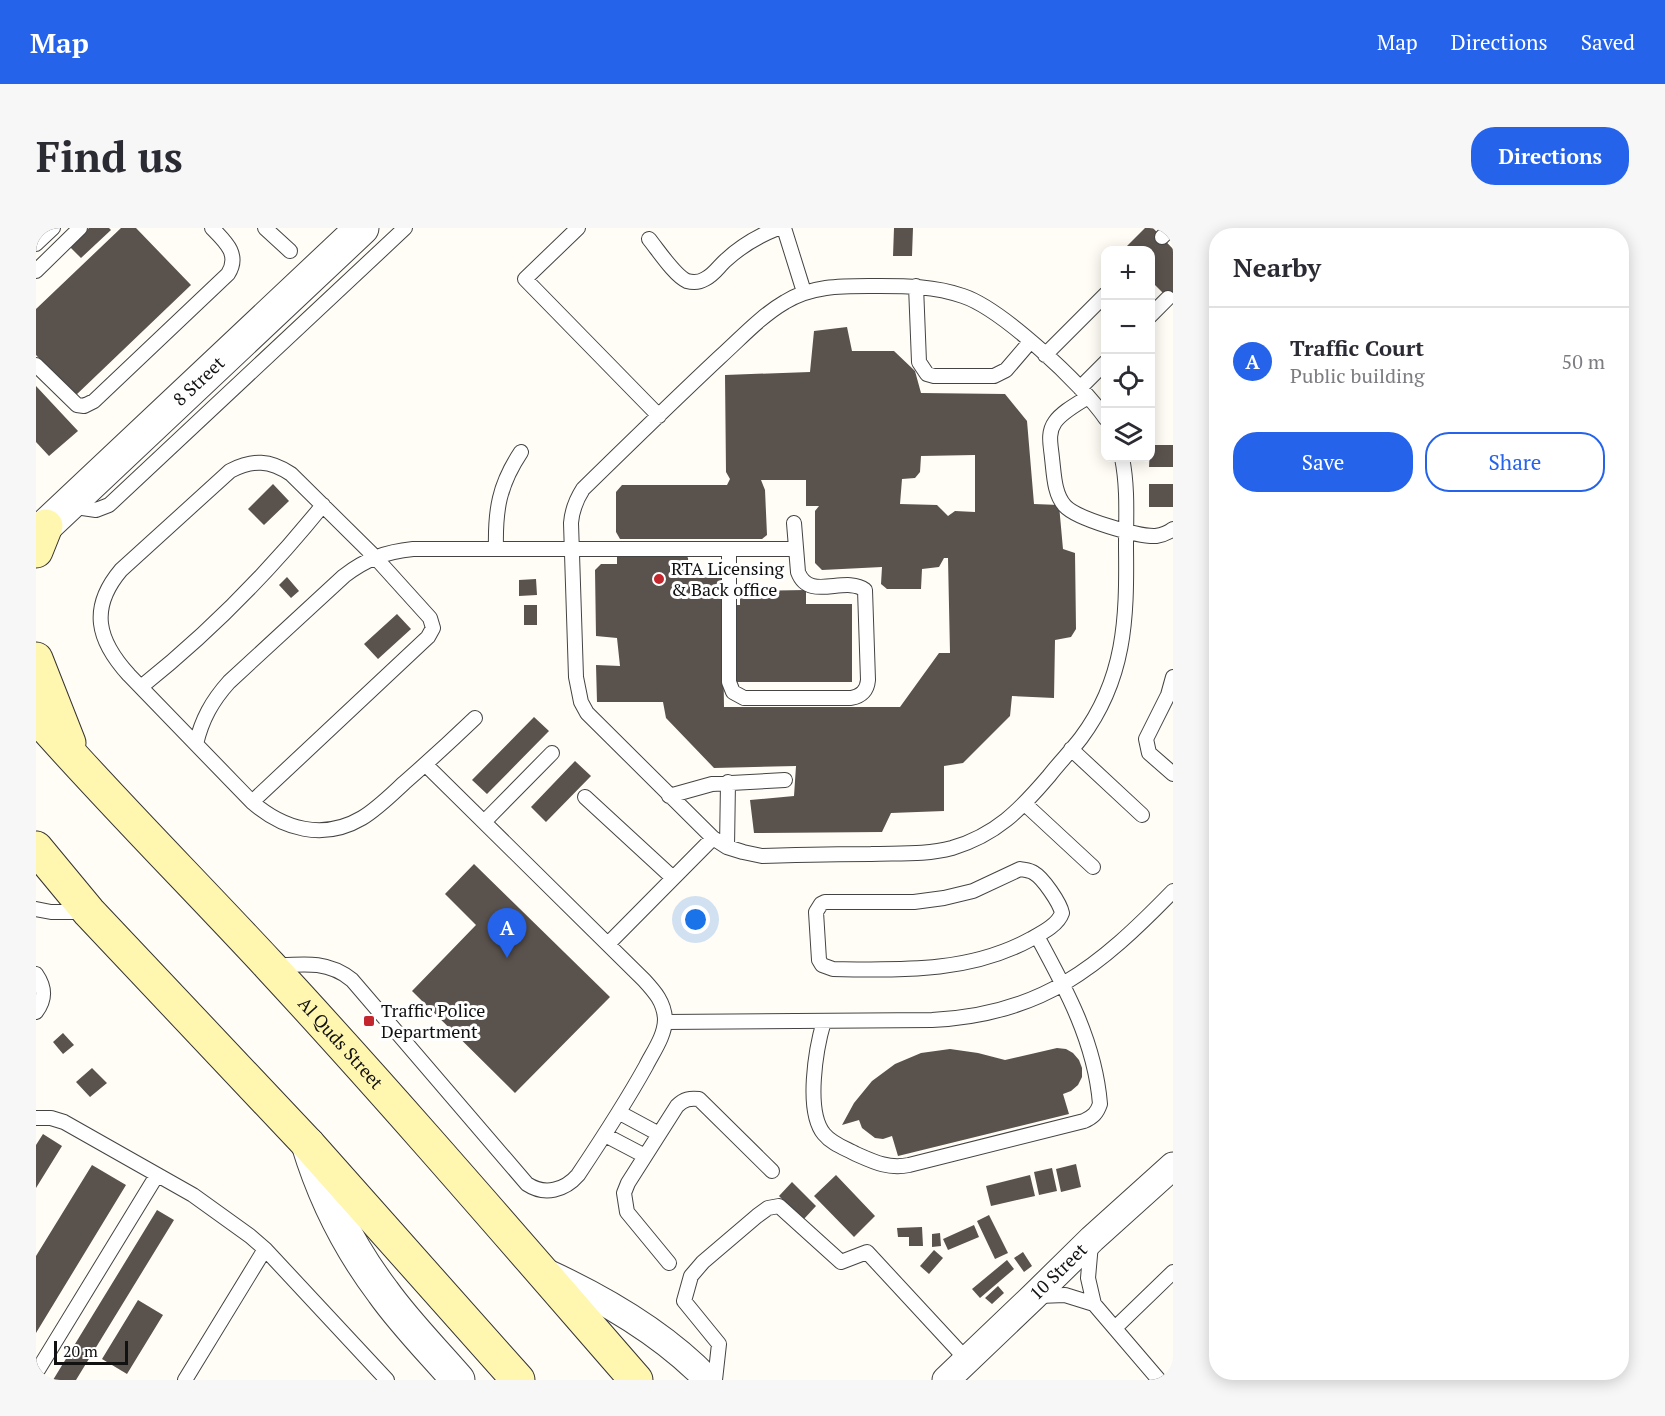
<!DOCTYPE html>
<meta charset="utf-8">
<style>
body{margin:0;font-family:"PT Serif",serif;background:#f7f7f7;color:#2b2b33}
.controls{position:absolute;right:18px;top:18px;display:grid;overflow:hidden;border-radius:12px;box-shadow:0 3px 15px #0003}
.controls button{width:54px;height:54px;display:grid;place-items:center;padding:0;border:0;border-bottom:2px solid #e1e1e2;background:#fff;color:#2b2b33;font:30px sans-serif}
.scale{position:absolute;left:18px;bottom:15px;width:74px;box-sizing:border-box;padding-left:6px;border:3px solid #111;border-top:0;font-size:16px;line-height:21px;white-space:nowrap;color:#111;-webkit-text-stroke:4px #fff;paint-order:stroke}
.you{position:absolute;left:660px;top:692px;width:21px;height:21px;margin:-15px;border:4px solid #fff;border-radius:50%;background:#1a73e8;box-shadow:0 0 0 9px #1a73e833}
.badge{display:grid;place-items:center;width:39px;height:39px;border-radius:50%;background:#2563eb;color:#fff;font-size:20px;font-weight:700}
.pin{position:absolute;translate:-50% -50px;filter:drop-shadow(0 2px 3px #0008)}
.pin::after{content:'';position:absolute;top:32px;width:21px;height:18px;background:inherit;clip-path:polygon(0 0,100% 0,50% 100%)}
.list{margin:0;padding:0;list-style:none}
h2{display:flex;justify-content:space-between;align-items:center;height:78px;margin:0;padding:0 24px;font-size:26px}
h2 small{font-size:20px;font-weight:400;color:#7c7c81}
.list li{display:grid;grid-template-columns:39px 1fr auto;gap:18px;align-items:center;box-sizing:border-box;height:108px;padding:0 24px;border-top:2px solid #e1e1e2}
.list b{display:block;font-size:22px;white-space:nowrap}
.list p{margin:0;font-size:20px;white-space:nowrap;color:#7c7c81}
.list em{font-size:20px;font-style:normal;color:#7c7c81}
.actions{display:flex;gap:12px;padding:18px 24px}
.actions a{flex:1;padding:14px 0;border:2px solid #2563eb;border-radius:24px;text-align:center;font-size:21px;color:#2563eb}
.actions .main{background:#2563eb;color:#fff}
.icon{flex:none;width:33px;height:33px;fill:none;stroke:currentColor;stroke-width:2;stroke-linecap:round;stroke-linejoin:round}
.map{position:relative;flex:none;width:1137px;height:1152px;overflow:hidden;border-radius:24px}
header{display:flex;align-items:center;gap:36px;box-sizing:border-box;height:84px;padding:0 30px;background:#2563eb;color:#fff}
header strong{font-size:28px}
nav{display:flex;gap:33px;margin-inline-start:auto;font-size:21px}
.intro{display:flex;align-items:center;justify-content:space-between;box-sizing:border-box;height:144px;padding:0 36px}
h1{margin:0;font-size:42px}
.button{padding:15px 27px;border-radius:24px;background:#2563eb;color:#fff;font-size:21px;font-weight:700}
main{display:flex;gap:36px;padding:0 36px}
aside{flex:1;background:#fff;border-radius:24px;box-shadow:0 3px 15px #0003}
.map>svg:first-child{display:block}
</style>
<header>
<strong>Map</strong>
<nav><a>Map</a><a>Directions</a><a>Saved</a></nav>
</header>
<div class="intro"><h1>Find us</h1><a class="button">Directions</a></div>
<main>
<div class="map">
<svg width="1137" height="1152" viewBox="0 0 1137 1152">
<rect width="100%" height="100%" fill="#fffdf5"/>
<path fill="#5a524d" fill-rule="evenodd" d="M53,0H73L75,2L45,30L33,18Z
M85,0H100L155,57L39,168L0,127V81Z
M858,0H877L876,28H857Z
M1109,0H1117L1137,21V75L1114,52V22H1089V20Z
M811,99L816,123H858L879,143L885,165L969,166L991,193L998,276L1023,277L1027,321L1039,325L1040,401L1035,409L1019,412L1018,470L976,468L974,488L927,535L908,538V583L855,585L846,604L718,605L714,572L758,568L760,538L678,540L630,490L627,474H561L560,437L584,438L581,410L560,408L559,342L565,336H581V329L586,326L648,324L652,330L653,346H686L688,479H864L903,425H914L912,330H908L903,339L886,341L885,361H851L845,356L846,339L786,342L779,335V283L783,278H770V252H725L729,262L731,307L726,311H584L580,304V264L586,257H691L694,251L690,244L689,147L774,144L778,103ZM939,227V284L919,283L912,288L901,277L864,276L866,251L879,250L884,244L885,228Z
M0,158L42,203L13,228L0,214Z
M1114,217H1137V239H1113Z
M237,256L253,273L228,297L212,281Z
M1113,256H1137V279H1113Z
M251,349L263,363L255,370L243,357Z
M500,351L501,367L483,368V352Z
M770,362V376H816V454H698V377H704V363Z
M488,377H501V397H488Z
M361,386L375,401L342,431L328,416Z
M498,489L513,503L451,566L436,552Z
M539,533L555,548L510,594L495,579Z
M438,636L574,769L479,865L376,763L440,697L409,666Z
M27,805L38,817L27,826L17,814Z
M1021,820L1030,821L1037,825L1043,832L1046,840V849L1042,857L1035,863L1027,866L1033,886L862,928L856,908L847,911L839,910L826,900L823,892L806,897L818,875L836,853L859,836L885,825L914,821L942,825L969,832Z
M56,840L71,855L54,869L40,854Z
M7,906L26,918L0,960V917Z
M1040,936L1045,959L1025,964L1020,941Z
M56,937L90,957L0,1105V1028Z
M1016,940L1021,963L1003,967L998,944Z
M800,947L839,988L818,1009L778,968Z
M994,947L999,968L955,978L950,958Z
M756,954L780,978L767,992L743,968Z
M121,982L138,992L40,1152H17Z
M953,987L972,1025L959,1031L941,993Z
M938,997L943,1009L912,1022L907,1011Z
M886,999L887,1018H873V1009H862L861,1000Z
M904,1005L905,1018L896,1019V1006Z
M898,1022L907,1030L893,1046L884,1038Z
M987,1024L996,1038L988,1044L978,1030Z
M971,1032L978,1041L944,1070L936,1061Z
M962,1058L968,1065L956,1076L949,1070Z
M102,1072L127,1087L91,1146L66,1131Z"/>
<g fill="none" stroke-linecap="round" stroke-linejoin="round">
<g stroke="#444" stroke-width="16">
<path id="service" d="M229,0L254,23
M542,0L489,51L623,188
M748,0L768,64
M1126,9L1135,0
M613,11C622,22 639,48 651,53C658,55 664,54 669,51C678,47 683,38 690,32C705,18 722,8 742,0
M0,16L17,0
M0,43L44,0
M880,58L883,134L891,146L898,148H958L970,142L994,114
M1114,88L1132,70
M1009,127L1070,66
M0,137L41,177L48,178L58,173L192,46C204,27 190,14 176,0
M1044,160L1070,134
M1052,169C1041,176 1026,184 1019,194C1011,205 1015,218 1016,230C1018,246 1018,266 1029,278C1041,291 1103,309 1120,308C1126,307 1132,305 1137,301
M1070,191C1046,156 966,81 927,68C896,57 865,58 833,58C804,58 775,58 749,74C725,88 705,110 684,129C637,173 592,217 547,261C540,272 536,282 535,295L540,449L545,474L551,485L677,610L691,619L707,624L726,628C762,627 799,626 835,626C862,625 890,627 916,620C960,607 984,582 1013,548C1023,535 1035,523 1045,510C1089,451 1091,391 1090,320C1090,290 1092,259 1086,230
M33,278L60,282L73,277L369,0
M460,321C459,282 463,257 485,224
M693,321V454L697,464L708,470H815C825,468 831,463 832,452L829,362C809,347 773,374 762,344L758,295
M1137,449L1132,467L1110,511L1113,525L1137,546
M105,459C173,405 232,345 287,277
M160,516C166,491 176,473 193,454L308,348C330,331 349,324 377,321H760
M1035,521L1106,587
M633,568L676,556L749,552
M549,569L637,650
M216,574L392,409L397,400L394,390L338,328L255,246C234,232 217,231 194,243L85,342C53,380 61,412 93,447L216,574C247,601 287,613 326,590C341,581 355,567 368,555C392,534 416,512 439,490
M989,576L1057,639
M448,594L516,525
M691,619L692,554
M984,641C989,642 994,642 998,645C1007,650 1024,675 1026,685C1022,697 1006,705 995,711C933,745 865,742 797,741L786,737L783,732L780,684L785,676L789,674H878L908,670L937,663Z
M0,681L15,684H49
M572,716L677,610
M237,738C266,736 292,732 316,752L491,956C509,968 529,962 542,947C566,911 589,876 610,838C617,824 629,808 629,791C628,774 619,764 608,752L390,537
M0,746C9,759 10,771 0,784
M788,793C780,820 769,883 788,906C796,916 809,920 820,926C838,934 852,941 873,937L1048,893C1057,889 1061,885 1064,876C1059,814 1030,761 1001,708
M629,794L896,792C1006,787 1063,739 1137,663
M584,885L623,906
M0,890H15L28,894L157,967L214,1008L229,1021L351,1152
M569,907L609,928
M1055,1016L1052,1050L1058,1076
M633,1035L591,984L588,965L592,955L641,878C648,871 654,870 663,871L736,943
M1003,1068L1029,1067L1058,1076L1123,1152
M1079,1100L1137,1044
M0,1145L121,947
M149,1152L229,1021
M679,1152L683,1116L648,1073L655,1048L667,1034L721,988L732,980L743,978L805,1034L831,1024L931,1132"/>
</g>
<g stroke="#444" stroke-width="29">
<g id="minor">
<path d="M509,1044C568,1071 627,1105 672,1152"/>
<path id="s1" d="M910,1152L998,1068L1056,1011L1137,938"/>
</g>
</g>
<g stroke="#444" stroke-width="35">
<g id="tertiary">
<path id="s2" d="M0,307L326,0"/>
<path d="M272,916C288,969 313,1019 347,1064C369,1095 397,1123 422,1152"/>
</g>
</g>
<g stroke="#333" stroke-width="35">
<g id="secondary">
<path d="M0,323L10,298"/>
<path d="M0,431L33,515"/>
<path id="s3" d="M0,488C75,573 156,654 233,737C358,872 479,1013 600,1152"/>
<path d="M0,620L53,684L272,916L482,1152"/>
</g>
</g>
<use href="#service" stroke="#fff" stroke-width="14"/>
<use href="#minor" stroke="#fff" stroke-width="27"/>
<use href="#tertiary" stroke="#fff" stroke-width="33"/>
<use href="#secondary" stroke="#fff6b0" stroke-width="33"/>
</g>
<g fill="#c4262e" stroke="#fff" stroke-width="2">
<circle cx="623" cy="351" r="6"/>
<rect x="327" y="787" width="12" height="12" rx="3"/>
</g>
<g text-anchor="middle" stroke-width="6" stroke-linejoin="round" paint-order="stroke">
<g font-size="18" fill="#111" stroke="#fff">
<text dy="6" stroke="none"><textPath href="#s2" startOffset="224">8 Street</textPath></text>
<text dy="6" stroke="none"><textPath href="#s3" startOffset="447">Al Quds Street</textPath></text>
<text dy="6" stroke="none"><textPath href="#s1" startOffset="156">10 Street</textPath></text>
</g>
<g font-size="18" fill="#111" stroke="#fff" text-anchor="start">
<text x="635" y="347">RTA Licensing<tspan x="635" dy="21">&amp; Back office</tspan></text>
<text x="345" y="789">Traffic Police<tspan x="345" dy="21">Department</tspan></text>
</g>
</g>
</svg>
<div class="controls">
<button>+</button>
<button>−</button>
<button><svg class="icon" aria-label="locate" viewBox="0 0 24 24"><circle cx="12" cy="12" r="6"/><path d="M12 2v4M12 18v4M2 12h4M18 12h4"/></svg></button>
<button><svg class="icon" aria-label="layers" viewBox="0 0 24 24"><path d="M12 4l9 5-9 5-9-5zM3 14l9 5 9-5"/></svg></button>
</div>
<div class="scale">20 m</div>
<div class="you"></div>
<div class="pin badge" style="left:471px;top:730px">A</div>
</div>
<aside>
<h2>Nearby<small></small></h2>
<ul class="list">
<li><span class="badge">A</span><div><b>Traffic Court</b><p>Public building</p></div><em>50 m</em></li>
</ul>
<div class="actions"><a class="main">Save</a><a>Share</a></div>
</aside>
</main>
